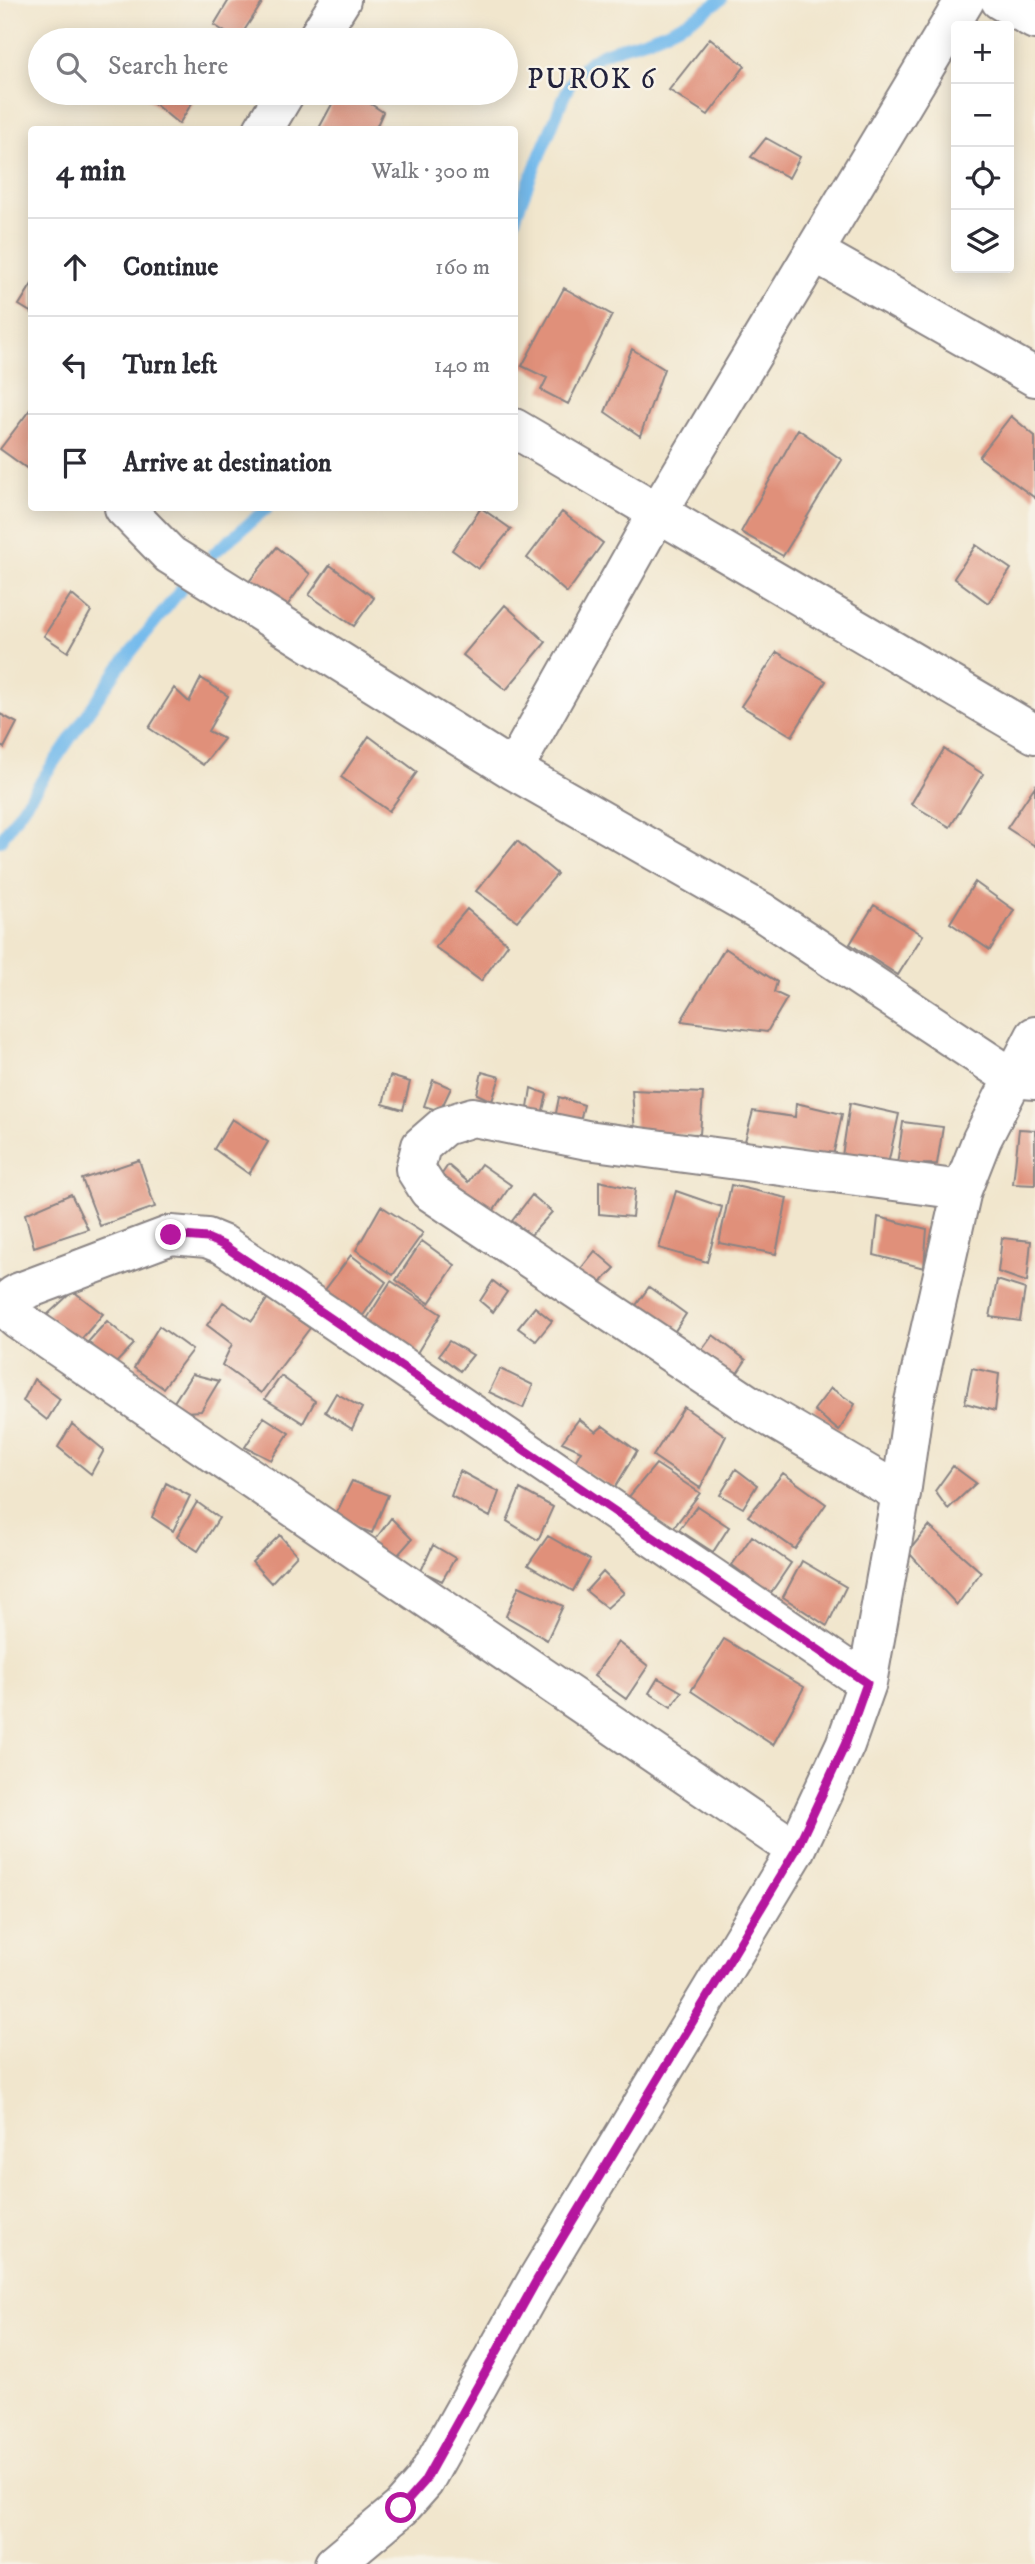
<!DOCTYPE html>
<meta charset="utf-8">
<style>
body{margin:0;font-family:"IM FELL DW Pica",serif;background:#f7f7f7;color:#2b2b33}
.controls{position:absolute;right:21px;top:21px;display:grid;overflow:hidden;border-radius:7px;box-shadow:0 4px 18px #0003}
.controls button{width:63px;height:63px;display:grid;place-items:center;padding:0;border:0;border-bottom:2px solid #e1e1e2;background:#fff;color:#2b2b33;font:35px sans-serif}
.stop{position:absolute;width:21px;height:21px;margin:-16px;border:5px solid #b5179e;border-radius:50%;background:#fff}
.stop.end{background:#b5179e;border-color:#fff;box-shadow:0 2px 7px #0008}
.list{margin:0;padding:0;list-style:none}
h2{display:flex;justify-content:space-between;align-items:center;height:91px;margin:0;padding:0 28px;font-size:30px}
h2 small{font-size:23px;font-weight:400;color:#7c7c81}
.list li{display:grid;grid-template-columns:46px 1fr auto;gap:21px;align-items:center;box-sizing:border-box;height:98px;padding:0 28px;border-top:2px solid #e1e1e2}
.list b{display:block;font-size:26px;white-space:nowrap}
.list em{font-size:23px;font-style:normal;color:#7c7c81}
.icon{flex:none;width:38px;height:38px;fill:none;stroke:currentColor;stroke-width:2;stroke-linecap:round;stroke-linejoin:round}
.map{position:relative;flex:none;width:1035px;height:2564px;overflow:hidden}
.search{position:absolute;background:#fff;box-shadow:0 4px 18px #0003;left:28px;top:28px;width:490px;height:77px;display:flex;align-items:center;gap:18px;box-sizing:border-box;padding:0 24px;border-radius:38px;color:#7c7c81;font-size:26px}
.panel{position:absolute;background:#fff;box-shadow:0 4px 18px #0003;left:28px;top:126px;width:490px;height:385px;border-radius:7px}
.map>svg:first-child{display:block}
</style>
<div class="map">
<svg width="1035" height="2564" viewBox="0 0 1035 2564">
<rect width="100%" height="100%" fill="#f7f3e8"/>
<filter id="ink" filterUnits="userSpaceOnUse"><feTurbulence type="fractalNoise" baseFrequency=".0143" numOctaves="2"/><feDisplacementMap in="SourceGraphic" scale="14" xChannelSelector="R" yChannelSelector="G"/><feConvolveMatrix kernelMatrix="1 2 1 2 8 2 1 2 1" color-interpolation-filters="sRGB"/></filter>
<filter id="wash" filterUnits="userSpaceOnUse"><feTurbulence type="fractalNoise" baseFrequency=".00686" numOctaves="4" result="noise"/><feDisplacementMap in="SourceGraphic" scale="28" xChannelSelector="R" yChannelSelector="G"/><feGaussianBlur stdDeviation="1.57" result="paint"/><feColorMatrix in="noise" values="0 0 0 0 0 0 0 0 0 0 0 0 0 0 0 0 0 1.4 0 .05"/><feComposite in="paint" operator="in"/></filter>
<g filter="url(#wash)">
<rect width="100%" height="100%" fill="#f1e6cd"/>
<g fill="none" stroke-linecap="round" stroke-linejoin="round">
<path stroke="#76bbec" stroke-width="12" d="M514,222C525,190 537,161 550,131C561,106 567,79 589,62C606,49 631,45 650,38C675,29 699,16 721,0
M214,553L267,508
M0,841L120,666L183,587"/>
</g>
<g id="blocks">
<path fill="#e0907a" d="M229,0H264L238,40L214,25Z
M710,38L745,66L708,115L669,90Z
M141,93H198L179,124Z
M338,93H354L383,112L375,130H318Z
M766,138L800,157L789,178L751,157Z
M32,284V313L19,305Z
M564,288L612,315L568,404L541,390L547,378L522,366Z
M632,349L664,369L640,436L605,412Z
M32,407V472L0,449Z
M1011,416L1035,436V498L979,457Z
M798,429L842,460L783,556L741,532Z
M481,508L511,529L478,569L452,550Z
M562,512L603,543L567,593L527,558Z
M976,545L1011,569L988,603L954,578Z
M277,547L310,574L284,610L247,584Z
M330,565L374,598L354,626L309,595Z
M71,594L91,611L68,652L44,636Z
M505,605L546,642L506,690L463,655Z
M777,652L826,681L792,736L741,706Z
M201,678L228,696L208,731L224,739L203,765L149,728L174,688L189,702Z
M0,714L17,723L4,748L0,746Z
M369,736L417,772L389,811L341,777Z
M944,749L983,774L950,827L911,804Z
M1035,786V846L1007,828Z
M517,841L557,874L517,921L476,891Z
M975,882L1014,910L990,950L950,923Z
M874,905L923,935L898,975L850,944Z
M467,909L508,944L481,981L435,947Z
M725,948L777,982L774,992L787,998L767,1032L681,1021Z
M482,1072L500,1077L492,1101L477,1094Z
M390,1076L410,1082L403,1110L383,1104Z
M433,1080L451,1088L440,1111L424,1106Z
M531,1088L547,1094L541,1118L527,1115Z
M632,1090L703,1093L700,1134L635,1133Z
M559,1097L584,1105L577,1134L553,1129Z
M796,1103L842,1114L832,1161L745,1141L753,1111L795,1117Z
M850,1103L899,1114L888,1164L842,1156Z
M232,1119L268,1142L249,1174L214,1149Z
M903,1122L943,1127L937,1164L897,1165Z
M1019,1129L1035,1130V1185L1013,1184Z
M139,1160L155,1207L100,1226L82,1179Z
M481,1164L511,1185L486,1222L436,1183L448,1165L468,1182Z
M599,1181L635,1189L632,1217L599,1214Z
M731,1185L787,1198L776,1254L719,1243Z
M676,1191L722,1207L707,1262L659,1248Z
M71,1194L88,1229L34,1247L25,1214Z
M532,1195L552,1212L531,1235L512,1221Z
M381,1206L423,1233L393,1275L356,1250Z
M878,1217L927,1229L924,1268L874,1255Z
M1002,1238L1031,1241L1027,1282L998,1272Z
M422,1241L455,1265L429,1303L396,1280Z
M595,1251L615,1268L593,1291L575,1276Z
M351,1255L386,1282L360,1320L322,1294Z
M997,1280L1025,1289L1020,1321L990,1317Z
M391,1281L441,1314L417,1353L363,1325Z
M493,1281L507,1292L493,1312L480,1301Z
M649,1287L686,1314L671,1337L634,1308Z
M73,1291L103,1314L79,1342L47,1315Z
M268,1298L310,1328L261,1393L222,1365L232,1344L207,1325L223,1302L252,1321Z
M535,1307L552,1321L536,1341L518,1328Z
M107,1321L134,1344L114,1365L88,1342Z
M159,1326L192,1350L163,1388L134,1368Z
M713,1335L746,1360L730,1384L696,1358Z
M449,1341L473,1355L460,1371L439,1355Z
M972,1368L999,1374L995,1411L965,1403Z
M500,1369L533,1385L523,1408L489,1392Z
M192,1374L219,1381L201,1411L167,1413Z
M281,1376L315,1401L303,1423L265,1399Z
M34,1379L60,1399L47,1420L23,1401Z
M831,1388L855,1404L839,1431L814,1410Z
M336,1393L362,1408L352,1429L325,1412Z
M684,1407L726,1436L700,1488L653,1456Z
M264,1417L289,1433L271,1460L245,1447Z
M579,1419L596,1432L603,1426L637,1451L614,1489L573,1465L581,1451L562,1442Z
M72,1424L104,1450L91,1474L58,1447Z
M656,1464L700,1493L671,1531L627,1499Z
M953,1466L976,1483L948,1509L935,1491Z
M736,1469L757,1485L743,1508L720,1495Z
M460,1471L499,1492L490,1517L451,1496Z
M783,1473L826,1504L795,1549L748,1516Z
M352,1481L388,1495L372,1533L334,1518Z
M166,1483L190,1496L173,1531L152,1517Z
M520,1489L553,1507L538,1540L507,1521Z
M197,1502L219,1518L198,1551L177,1537Z
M697,1506L729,1527L713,1552L679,1530Z
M391,1518L412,1539L390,1564L369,1548Z
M929,1526L981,1572L957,1605L908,1552Z
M280,1535L297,1555L271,1583L252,1562Z
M548,1536L590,1560L573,1591L528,1565Z
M752,1536L791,1563L770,1594L732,1565Z
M433,1545L455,1558L442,1581L421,1571Z
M802,1561L846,1587L827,1626L783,1597Z
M603,1572L624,1593L607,1608L586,1591Z
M519,1586L563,1606L547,1640L506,1616Z
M724,1639L804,1687L773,1745L691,1691Z
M618,1642L648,1666L626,1699L594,1676Z
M658,1678L682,1692L671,1707L649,1693Z"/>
</g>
</g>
<g filter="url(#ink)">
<use href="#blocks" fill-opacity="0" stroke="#8a8484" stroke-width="2"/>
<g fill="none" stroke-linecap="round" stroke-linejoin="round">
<g stroke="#8a8484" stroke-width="42">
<path id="minor" d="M1000,0L1035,20
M316,40L341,0
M263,130L285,93
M814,252L1035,377
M514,428L1035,734
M124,508L170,555L513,770L762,912L1013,1078L1035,1080
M513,770L658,512L965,0
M901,1494L748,1404L429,1191L415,1169L421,1146L444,1126L473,1117L587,1140L962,1190
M796,1850L19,1320L12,1314L9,1303L13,1296L20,1292L171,1235L207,1238L224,1245L867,1683
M334,2564L401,2508L424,2482L538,2278L796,1850L845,1745L867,1683L901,1494L914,1402L962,1190L982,1139L1035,1036"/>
</g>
<use href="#minor" stroke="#fff" stroke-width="38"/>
</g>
</g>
<g fill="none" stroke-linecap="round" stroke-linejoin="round" filter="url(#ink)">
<path stroke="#b5179e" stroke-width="9" d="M171,1235L207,1238L223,1245L867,1683L845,1745L796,1850L538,2278L424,2482L401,2508"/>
</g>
<g text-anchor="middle" stroke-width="5" stroke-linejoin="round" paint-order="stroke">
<g font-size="28" letter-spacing="2" fill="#22223b" stroke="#f7f3e8">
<text x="592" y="88">PUROK 6</text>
</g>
</g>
</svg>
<div class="controls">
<button>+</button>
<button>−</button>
<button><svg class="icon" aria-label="locate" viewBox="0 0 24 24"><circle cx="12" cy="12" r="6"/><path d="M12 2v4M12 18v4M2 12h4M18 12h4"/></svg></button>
<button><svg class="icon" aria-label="layers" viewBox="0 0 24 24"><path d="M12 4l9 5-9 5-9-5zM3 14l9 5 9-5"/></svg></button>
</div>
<div class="stop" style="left:401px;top:2508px"></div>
<div class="stop end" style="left:171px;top:1235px"></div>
<div class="search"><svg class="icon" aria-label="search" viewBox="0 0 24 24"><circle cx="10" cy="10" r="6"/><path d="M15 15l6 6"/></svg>Search here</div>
<section class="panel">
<h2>4 min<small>Walk · 300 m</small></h2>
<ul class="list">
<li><svg class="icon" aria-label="ahead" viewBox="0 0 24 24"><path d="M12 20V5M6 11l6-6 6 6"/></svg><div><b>Continue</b></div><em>160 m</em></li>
<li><svg class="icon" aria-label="left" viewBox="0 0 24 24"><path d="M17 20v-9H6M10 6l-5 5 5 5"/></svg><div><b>Turn left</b></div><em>140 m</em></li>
<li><svg class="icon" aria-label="arrive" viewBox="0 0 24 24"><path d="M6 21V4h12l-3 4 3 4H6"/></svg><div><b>Arrive at destination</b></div></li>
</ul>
</section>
</div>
